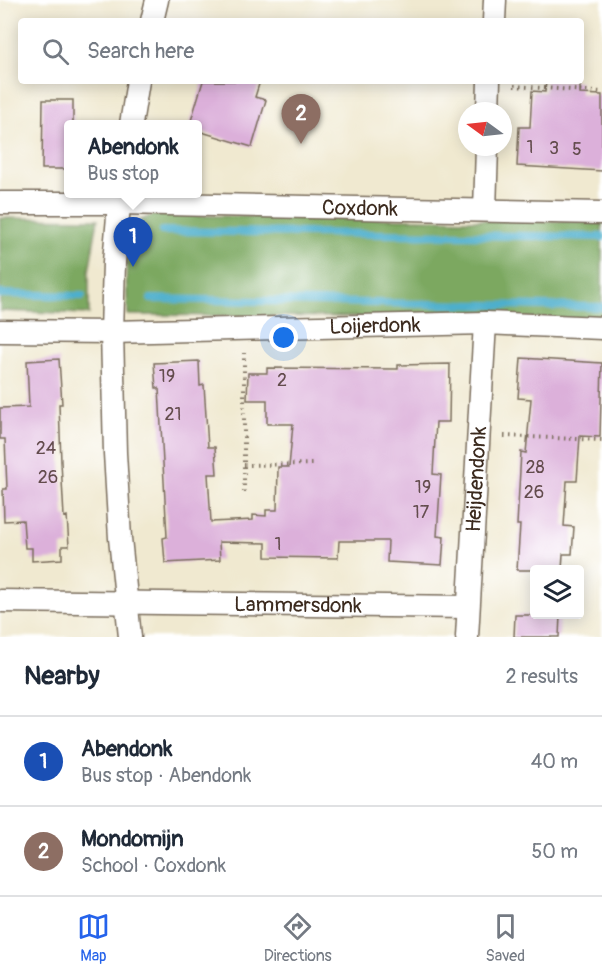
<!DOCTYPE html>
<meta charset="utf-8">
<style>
body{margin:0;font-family:Pangolin,sans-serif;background:#f6f6f7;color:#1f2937}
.controls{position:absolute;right:18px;bottom:18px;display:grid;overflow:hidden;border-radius:6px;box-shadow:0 3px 15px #0003}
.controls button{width:54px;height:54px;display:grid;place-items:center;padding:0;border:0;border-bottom:2px solid #e0e1e3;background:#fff;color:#1f2937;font:30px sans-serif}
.compass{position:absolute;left:458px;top:102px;width:54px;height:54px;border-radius:50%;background:#fff;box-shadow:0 3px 15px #0003;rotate:285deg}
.you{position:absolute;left:284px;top:338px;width:21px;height:21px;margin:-15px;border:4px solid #fff;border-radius:50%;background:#1a73e8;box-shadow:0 0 0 9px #1a73e833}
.badge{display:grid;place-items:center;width:39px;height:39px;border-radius:50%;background:#2563eb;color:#fff;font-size:20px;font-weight:700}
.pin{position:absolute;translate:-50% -50px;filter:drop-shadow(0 2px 3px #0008)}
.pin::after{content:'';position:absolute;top:32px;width:21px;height:18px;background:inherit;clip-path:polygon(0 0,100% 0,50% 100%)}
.popup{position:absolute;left:64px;top:120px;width:138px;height:78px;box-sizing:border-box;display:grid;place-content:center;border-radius:6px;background:#fff;filter:drop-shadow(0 2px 4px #0005);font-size:20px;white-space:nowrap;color:#747a83}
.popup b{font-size:22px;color:#1f2937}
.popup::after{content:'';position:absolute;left:50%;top:100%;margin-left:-12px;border:12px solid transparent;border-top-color:#fff}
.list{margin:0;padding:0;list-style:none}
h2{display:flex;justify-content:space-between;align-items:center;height:78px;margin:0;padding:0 24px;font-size:26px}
h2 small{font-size:20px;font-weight:400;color:#747a83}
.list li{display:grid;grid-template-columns:39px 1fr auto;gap:18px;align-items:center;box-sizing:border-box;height:90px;padding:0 24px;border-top:2px solid #e0e1e3}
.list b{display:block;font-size:22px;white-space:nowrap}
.list p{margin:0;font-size:20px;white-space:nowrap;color:#747a83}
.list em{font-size:20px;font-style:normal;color:#747a83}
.icon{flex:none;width:33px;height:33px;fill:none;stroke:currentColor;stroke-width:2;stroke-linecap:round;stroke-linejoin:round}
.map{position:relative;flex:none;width:602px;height:637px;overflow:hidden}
.search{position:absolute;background:#fff;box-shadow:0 3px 15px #0003;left:18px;right:18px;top:18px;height:66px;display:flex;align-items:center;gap:15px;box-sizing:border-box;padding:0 21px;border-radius:6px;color:#747a83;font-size:22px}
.sheet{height:258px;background:#fff}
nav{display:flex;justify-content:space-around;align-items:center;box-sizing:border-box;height:84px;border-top:2px solid #e0e1e3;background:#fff;font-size:16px;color:#747a83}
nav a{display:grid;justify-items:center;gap:3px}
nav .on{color:#2563eb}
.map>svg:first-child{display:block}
</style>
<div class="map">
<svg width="602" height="637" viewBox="0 0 602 637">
<rect width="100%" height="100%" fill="#fff"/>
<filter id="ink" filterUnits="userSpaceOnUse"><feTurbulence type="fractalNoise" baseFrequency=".0167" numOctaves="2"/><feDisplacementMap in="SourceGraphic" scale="12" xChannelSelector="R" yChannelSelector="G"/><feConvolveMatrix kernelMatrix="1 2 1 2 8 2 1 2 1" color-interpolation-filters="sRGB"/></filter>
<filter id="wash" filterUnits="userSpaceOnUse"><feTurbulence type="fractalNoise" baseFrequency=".008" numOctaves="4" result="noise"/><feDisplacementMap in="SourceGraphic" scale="24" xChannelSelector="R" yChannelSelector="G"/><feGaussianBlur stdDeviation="1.35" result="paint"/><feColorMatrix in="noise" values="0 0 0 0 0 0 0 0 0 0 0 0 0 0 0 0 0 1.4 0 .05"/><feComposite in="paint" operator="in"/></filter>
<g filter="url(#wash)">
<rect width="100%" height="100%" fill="#f0e9d0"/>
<path fill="#7ca861" stroke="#5c6940" stroke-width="1.5" d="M153,215L602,222V319L128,315C127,291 121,239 140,221C143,218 150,217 153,215Z
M0,218L98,219L89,271V314L0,311Z"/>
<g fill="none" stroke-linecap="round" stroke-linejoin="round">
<path stroke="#4dafcc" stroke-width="8" d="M162,231L602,237
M0,294L82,296
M151,299L602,307"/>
</g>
<g id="blocks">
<path fill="#dcb0da" d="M203,81H260L255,97L266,100L252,147L198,131V124H190Z
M546,81H580V94L602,95V171L517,166L519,127H530L532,91L545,92Z
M43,100H73V124H69V169H42Z
M521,358L602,363L600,437L580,436L577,481H567L564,526L574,527L572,554H563L562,570H517L520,525H517L521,452L526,453L531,399L518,398Z
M59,359L62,404H59L61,462L64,517L67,516L69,546H62V559L32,561V548H25L23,520L4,521L3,489H7L5,439H0V408L29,407L27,361Z
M199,361L200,386L204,385L208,447H215L217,474H208L211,522L253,520V515L266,516V510H277L278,467H289L293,424H267V400H247L248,373H267V368L398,369V365L450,364L449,422H436L433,474L441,475L437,536L444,537L442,565L387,562L388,541H339L338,558L266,557V543L219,542L220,560L165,563L163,538L167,537L161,426L159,388H156L154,363Z
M515,615H560L559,637H514Z"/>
</g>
</g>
<g filter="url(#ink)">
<use href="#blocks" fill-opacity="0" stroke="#7a6d5c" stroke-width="1.5"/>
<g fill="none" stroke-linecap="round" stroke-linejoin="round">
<g stroke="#7a6d5c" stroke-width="25">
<g id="street">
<path d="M152,21L157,0"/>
<path d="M494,21L495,0"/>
<path d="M488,111L489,81"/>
<path d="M131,124L138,81"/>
<path d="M120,194L114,262L112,332L115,453L120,538L130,637"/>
<path id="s1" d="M0,203H119L602,213"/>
<path d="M485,210L487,147"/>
<path id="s2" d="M0,331L112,332L485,323L602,328"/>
<path id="s3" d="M0,601L468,607"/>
<path id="s4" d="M467,637L485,323"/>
</g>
</g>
<path stroke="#7a6d5c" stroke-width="4" stroke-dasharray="1.5 4.5" stroke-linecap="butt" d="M514,86L602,92
M504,436L602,440
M244,465L316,464
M244,492V353"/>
<use href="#street" stroke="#fff" stroke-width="22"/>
</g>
</g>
<g text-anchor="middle" stroke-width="6" stroke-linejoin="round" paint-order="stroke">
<g font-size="18" fill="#634c4d">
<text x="530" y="153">1</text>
<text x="554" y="154">3</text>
<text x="577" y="155">5</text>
<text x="167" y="382">19</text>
<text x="282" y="386">2</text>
<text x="173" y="420">21</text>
<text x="46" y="454">24</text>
<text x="535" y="473">28</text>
<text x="48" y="483">26</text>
<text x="423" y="493">19</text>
<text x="534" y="498">26</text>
<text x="421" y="518">17</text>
<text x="278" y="550">1</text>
</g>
<g font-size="21" fill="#3b2a1e" stroke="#fff">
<text dy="7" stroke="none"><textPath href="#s1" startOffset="360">Coxdonk</textPath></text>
<text dy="7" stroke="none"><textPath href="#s2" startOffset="375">Loijerdonk</textPath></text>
<text dy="7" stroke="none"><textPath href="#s4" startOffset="158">Heijdendonk</textPath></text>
<text dy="7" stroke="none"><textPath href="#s3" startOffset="298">Lammersdonk</textPath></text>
</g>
</g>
</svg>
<div class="controls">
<button><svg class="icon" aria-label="layers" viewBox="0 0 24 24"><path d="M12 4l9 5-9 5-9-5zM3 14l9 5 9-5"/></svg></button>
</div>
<svg class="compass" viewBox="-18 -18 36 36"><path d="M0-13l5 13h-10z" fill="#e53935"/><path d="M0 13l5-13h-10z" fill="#747a83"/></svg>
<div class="you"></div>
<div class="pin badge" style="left:133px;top:267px;background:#1a4fb4">1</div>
<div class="popup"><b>Abendonk</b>Bus stop</div>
<div class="pin badge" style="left:301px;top:144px;background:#8d6e63">2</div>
<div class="search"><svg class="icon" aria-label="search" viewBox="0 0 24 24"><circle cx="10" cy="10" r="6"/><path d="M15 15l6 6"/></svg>Search here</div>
</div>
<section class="sheet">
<h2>Nearby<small>2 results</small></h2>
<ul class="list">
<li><span class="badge" style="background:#1a4fb4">1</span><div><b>Abendonk</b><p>Bus stop · Abendonk</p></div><em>40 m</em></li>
<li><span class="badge" style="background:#8d6e63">2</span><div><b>Mondomijn</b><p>School · Coxdonk</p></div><em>50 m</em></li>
</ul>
</section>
<nav>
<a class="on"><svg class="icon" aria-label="map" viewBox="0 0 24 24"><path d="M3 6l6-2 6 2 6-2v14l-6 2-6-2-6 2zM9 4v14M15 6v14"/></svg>Map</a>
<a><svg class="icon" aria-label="directions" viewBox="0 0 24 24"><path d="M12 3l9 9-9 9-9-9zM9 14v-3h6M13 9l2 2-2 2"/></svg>Directions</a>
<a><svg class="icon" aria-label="saved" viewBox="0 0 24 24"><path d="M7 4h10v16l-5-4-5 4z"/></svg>Saved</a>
</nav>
